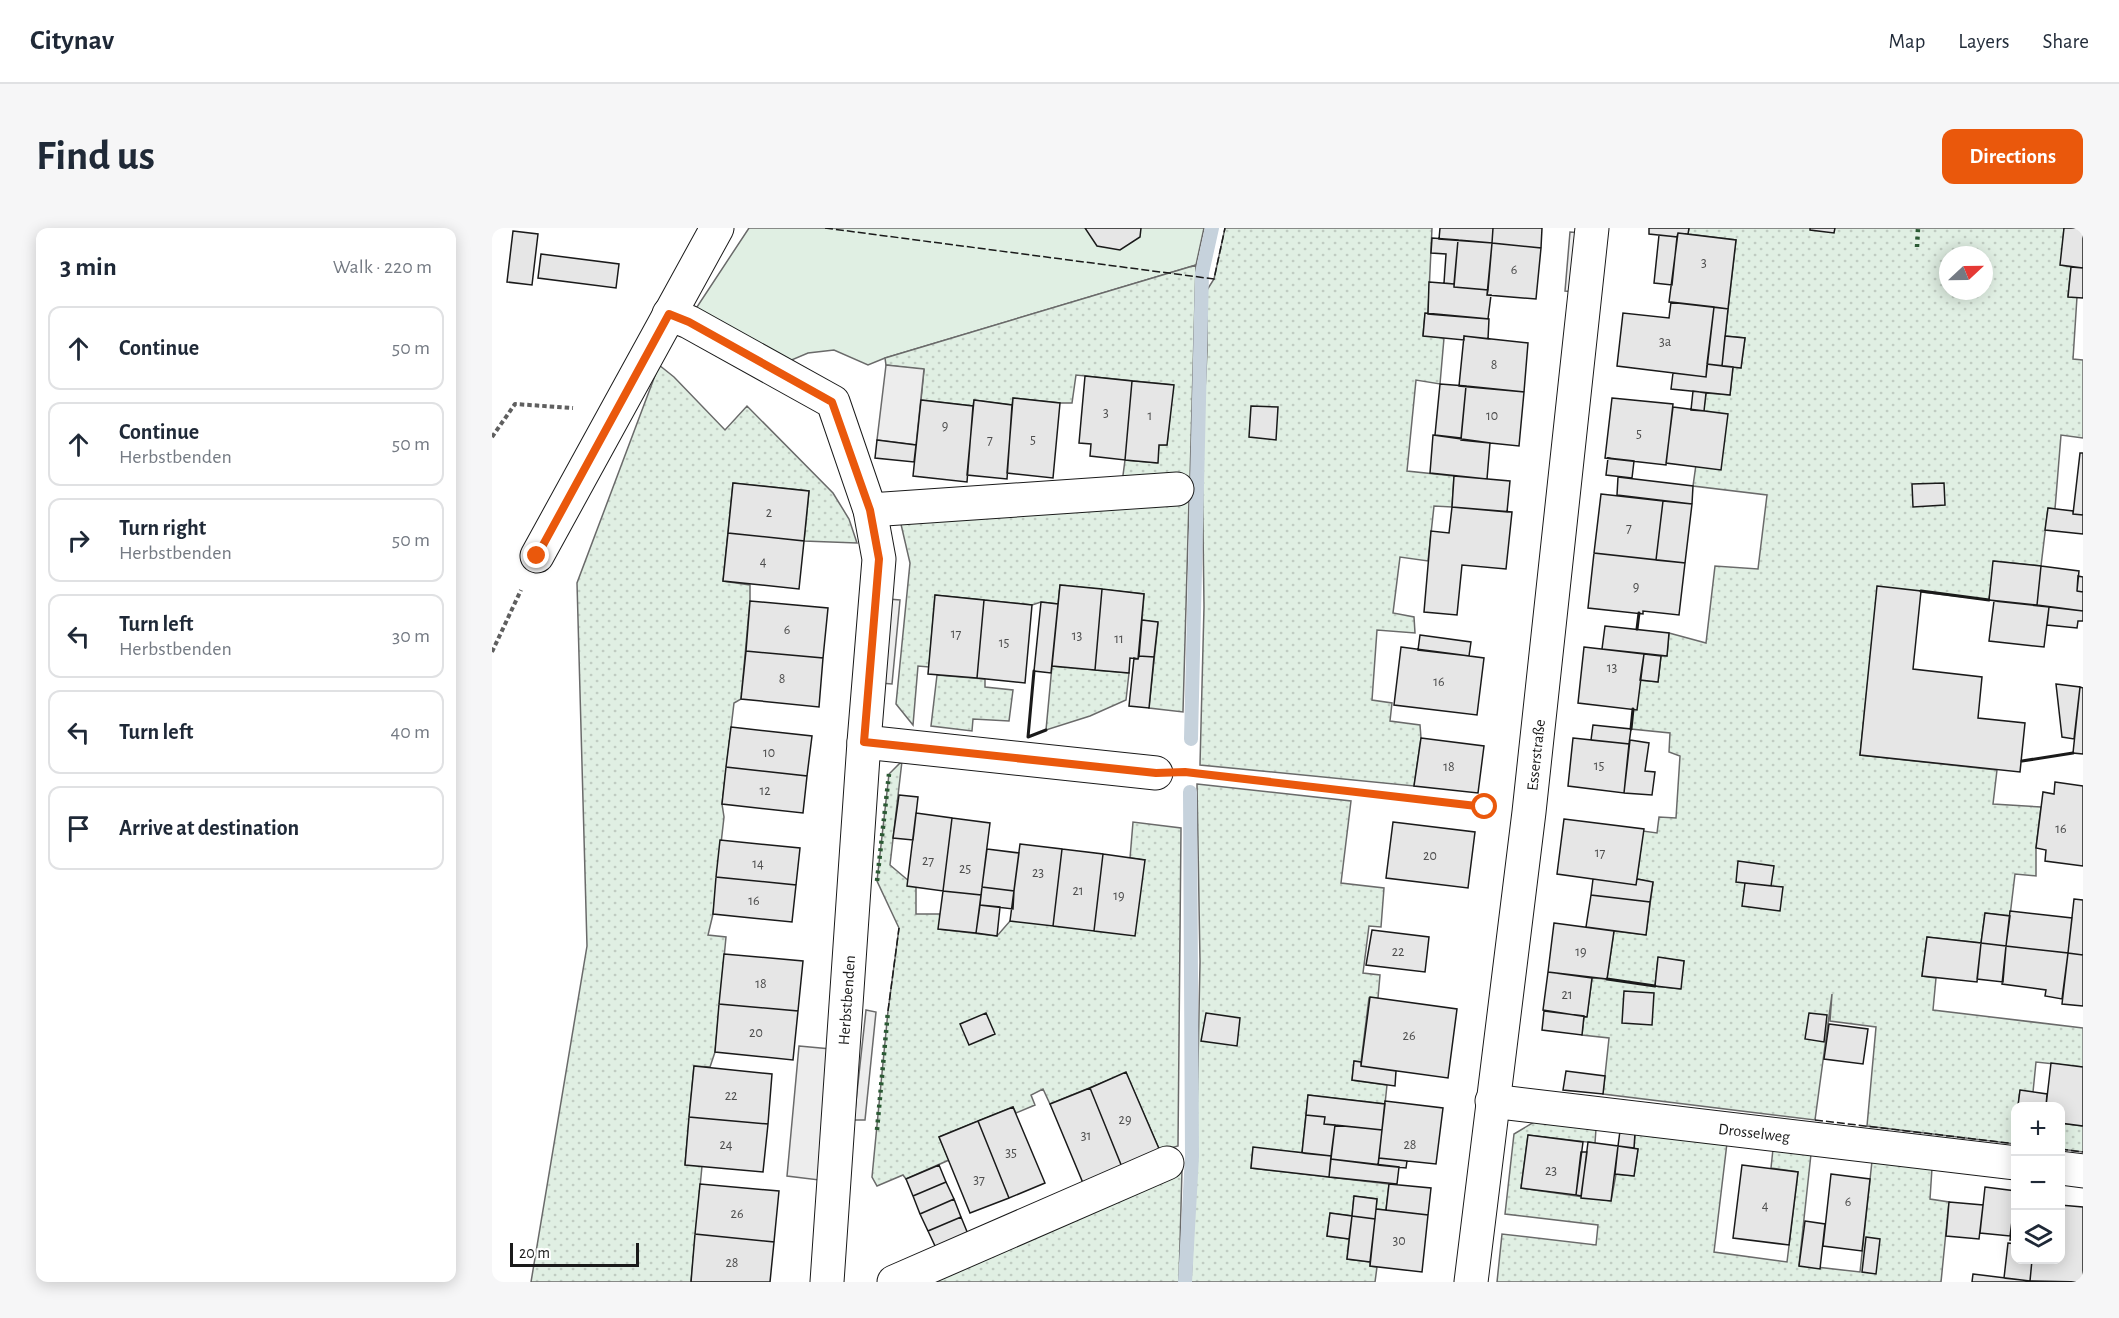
<!DOCTYPE html>
<meta charset="utf-8">
<style>
body{margin:0;font-family:"Alegreya Sans",sans-serif;background:#f6f6f7;color:#1f2937}
.controls{position:absolute;right:18px;bottom:18px;display:grid;overflow:hidden;border-radius:12px;box-shadow:0 3px 15px #0003}
.controls button{width:54px;height:54px;display:grid;place-items:center;padding:0;border:0;border-bottom:2px solid #e0e1e3;background:#fff;color:#1f2937;font:30px sans-serif}
.compass{position:absolute;left:1447px;top:18px;width:54px;height:54px;border-radius:50%;background:#fff;box-shadow:0 3px 15px #0003;rotate:68deg}
.scale{position:absolute;left:18px;bottom:15px;width:129px;box-sizing:border-box;padding-left:6px;border:3px solid #1a1a1a;border-top:0;font-size:16px;line-height:21px;white-space:nowrap;color:#1a1a1a;-webkit-text-stroke:4px #fff;paint-order:stroke}
.stop{position:absolute;width:18px;height:18px;margin:-14px;border:4px solid #ea580c;border-radius:50%;background:#fff}
.stop.end{background:#ea580c;border-color:#fff;box-shadow:0 2px 6px #0008}
.list{margin:0;padding:0;list-style:none}
h2{display:flex;justify-content:space-between;align-items:center;height:78px;margin:0;padding:0 24px;font-size:26px}
h2 small{font-size:20px;font-weight:400;color:#747a83}
.list li{display:grid;grid-template-columns:39px 1fr auto;gap:18px;align-items:center;box-sizing:border-box;height:84px;margin:0 12px 12px;padding:0 12px;border:2px solid #e0e1e3;border-radius:12px}
.list b{display:block;font-size:22px;white-space:nowrap}
.list p{margin:0;font-size:20px;white-space:nowrap;color:#747a83}
.list em{font-size:20px;font-style:normal;color:#747a83}
.icon{flex:none;width:33px;height:33px;fill:none;stroke:currentColor;stroke-width:2;stroke-linecap:round;stroke-linejoin:round}
.map{position:relative;flex:none;width:1591px;height:1054px;overflow:hidden;border-radius:12px}
header{display:flex;align-items:center;gap:36px;box-sizing:border-box;height:84px;padding:0 30px;background:#fff;border-bottom:2px solid #e0e1e3}
header strong{font-size:28px}
nav{display:flex;gap:33px;margin-inline-start:auto;font-size:21px}
.intro{display:flex;align-items:center;justify-content:space-between;box-sizing:border-box;height:144px;padding:0 36px}
h1{margin:0;font-size:42px}
.button{padding:15px 27px;border-radius:12px;background:#ea580c;color:#fff;font-size:21px;font-weight:700}
main{display:flex;gap:36px;padding:0 36px}
aside{flex:1;background:#fff;border-radius:12px;box-shadow:0 3px 15px #0003}
.map>svg:first-child{display:block}
</style>
<header>
<strong>Citynav</strong>
<nav><a>Map</a><a>Layers</a><a>Share</a></nav>
</header>
<div class="intro"><h1>Find us</h1><a class="button">Directions</a></div>
<main>
<aside>
<h2>3 min<small>Walk · 220 m</small></h2>
<ul class="list">
<li><svg class="icon" aria-label="ahead" viewBox="0 0 24 24"><path d="M12 20V5M6 11l6-6 6 6"/></svg><div><b>Continue</b></div><em>50 m</em></li>
<li><svg class="icon" aria-label="ahead" viewBox="0 0 24 24"><path d="M12 20V5M6 11l6-6 6 6"/></svg><div><b>Continue</b><p>Herbstbenden</p></div><em>50 m</em></li>
<li><svg class="icon" aria-label="right" viewBox="0 0 24 24"><path d="M7 20v-9h11M14 6l5 5-5 5"/></svg><div><b>Turn right</b><p>Herbstbenden</p></div><em>50 m</em></li>
<li><svg class="icon" aria-label="left" viewBox="0 0 24 24"><path d="M17 20v-9H6M10 6l-5 5 5 5"/></svg><div><b>Turn left</b><p>Herbstbenden</p></div><em>30 m</em></li>
<li><svg class="icon" aria-label="left" viewBox="0 0 24 24"><path d="M17 20v-9H6M10 6l-5 5 5 5"/></svg><div><b>Turn left</b></div><em>40 m</em></li>
<li><svg class="icon" aria-label="arrive" viewBox="0 0 24 24"><path d="M6 21V4h12l-3 4 3 4H6"/></svg><div><b>Arrive at destination</b></div></li>
</ul>
</aside>
<div class="map">
<svg width="1591" height="1054" viewBox="0 0 1591 1054">
<defs>
<pattern id="garden-dots" width="8" height="8" patternUnits="userSpaceOnUse" patternTransform="scale(1.5)"><rect width="8" height="8" fill="#e0efe3"/><path d="M2 2h.1M6 6h.1" fill="none" stroke="#c0ccc2" stroke-width="1.8" stroke-linecap="round"/></pattern>
</defs>
<rect width="100%" height="100%" fill="#fff"/>
<path fill="#e0efe3" stroke="#6a6a6a" stroke-width="1.5" d="M257,0H712L704,37L393,130L376,137L342,122L316,125L295,134L203,82Z"/>
<path fill="url(#garden-dots)" stroke="#6a6a6a" stroke-width="1.5" fill-rule="evenodd" d="M733,0H940L936,86H933L931,107L952,110L948,156L924,152L915,243L962,248L960,279L942,278L936,333L908,329L901,385L922,389L923,405L885,402L880,472L900,475L898,493L928,497L929,510L922,558L708,537L712,379L710,223L715,123V62L722,51Z
M1197,0H1572L1569,37L1579,39L1576,68L1585,69L1581,131L1591,132V210L1569,207L1563,281L1556,280L1549,338L1502,333L1497,372L1386,359L1368,527L1505,542L1501,576L1549,579L1544,620V648L1523,646L1518,688L1493,685L1489,715L1435,709L1430,748L1444,750L1441,782L1591,800V839L1544,834L1541,864L1528,863L1526,878H1524L1523,916L1375,898L1384,799L1338,793L1340,766L1323,892L1111,866L1117,810L1090,807L1092,788H1095L1100,750L1115,751L1122,703L1154,707L1161,654L1145,651L1151,603L1165,605L1167,589L1184,590L1188,528L1177,524L1178,505L1139,501L1141,481L1148,452L1166,454L1169,428H1175L1177,405L1214,415L1223,338L1266,341L1275,267L1201,258L1214,165L1238,167L1241,139L1249,140L1253,110L1233,108L1244,12L1196,6ZM1456,27H1492V63H1456ZM1166,730L1192,733L1188,761L1163,758Z
M704,37L698,250L630,255L633,232L665,235L667,217H675L681,157L584,147L580,175H568L521,170L520,177L482,172L481,178L429,172L432,142L394,137L393,130Z
M167,137L182,149L233,202L255,178L341,265L357,291L365,315L312,313L317,263L241,255L231,353L258,357V373L249,471L242,475L230,576L232,589L221,686L216,707L234,709L223,824L218,839L202,838L193,936L210,938L199,1054H39L95,718L85,355Z
M697,272L691,484L657,480L666,395L650,392L652,366L568,357L566,376L549,374L540,377L443,367L437,439L426,438L421,497L404,476L418,335L408,292Z
M560,438L637,445L634,472L598,488L554,502Z
M445,447L493,451V459L521,462L517,493L481,491L480,503L439,498Z
M410,533L398,637L424,659V686H448L447,701L505,708L518,693L652,632L638,630L641,594L689,600L686,918L668,923L634,845L558,876L551,861L539,867L543,877L524,885L521,879L447,909L457,932L414,951L411,947L385,958L380,949L396,783L407,700L385,653L397,546Z
M705,556L859,573L849,655L892,660L889,699L877,698L871,745L888,747L886,770H877L869,834L862,833L860,852L895,857L893,876L816,867L810,925L761,920L759,940L897,956L894,982L884,981L885,971L862,968L860,988L838,985L835,1008L857,1011L855,1031L878,1034V1038L885,1039L883,1054H699L704,937L708,734Z
M1042,894L1104,901L1103,915L1036,907L1029,960L1119,973L1124,946L1142,948L1146,921L1142,920L1143,905L1235,915L1222,1024L1295,1034L1306,944L1279,940L1281,921L1319,926L1307,1037L1368,1044L1380,933L1440,940L1438,971L1457,974L1449,1054H1005L1010,1006L1104,1017L1106,997L1013,986L1022,906Z
M1568,895L1591,898V924L1569,921Z
M690,941L687,1054H436Z"/>
<path fill="#ededed" stroke="#6a6a6a" stroke-width="1.5" d="M1078,4L1089,5L1083,64L1073,63Z
M394,137L432,141L424,217L385,212Z
M396,371L408,372L400,456L388,455Z
M374,782L384,784L373,892H362Z
M307,818L339,821L327,952L295,948Z"/>
<g fill="none" stroke-linecap="round" stroke-linejoin="round">
<path stroke="#c6d2dc" stroke-width="14" d="M699,511L710,45L720,0
M693,1054L700,928L698,564"/>
</g>
<path fill="#e6e6e6" stroke="#1a1a1a" stroke-width="1.5" d="M593,0H649L648,9L628,22L605,18Z
M948,0H1001L1000,15L947,11Z
M1001,0H1050L1049,20L1000,15Z
M1157,0H1197L1196,6L1186,5L1185,9L1157,6Z
M1318,0H1343L1342,5L1318,2Z
M1572,0H1591V40L1568,37Z
M21,3L46,6L40,57L15,54Z
M1186,5L1244,12L1236,81L1177,74Z
M1167,7L1185,9L1180,57L1162,55Z
M940,10L966,12L962,56L952,55L954,26L939,25Z
M966,12L1000,15L996,62L962,59Z
M1000,15L1049,20L1044,71L995,67Z
M49,26L127,36L124,60L46,50Z
M1579,39L1591,40V70L1576,69Z
M937,54L962,56V59L996,62L995,67H999L996,91L936,86Z
M1179,74L1222,79L1214,149L1125,138L1131,85L1177,90Z
M1222,79L1236,81L1230,138L1215,136Z
M933,85L997,91L996,111L972,108V112L931,108Z
M972,108L1036,115L1032,164L967,158Z
M1233,108L1253,110L1249,140L1230,138Z
M1215,136L1241,139L1238,167L1179,161L1181,145L1214,149Z
M593,148L640,153L633,232L598,228L599,216L587,215Z
M640,153L682,157L675,217H667L666,235L633,232Z
M948,156L974,158L969,210L943,207Z
M974,158L1032,164L1027,218L969,212Z
M1201,163L1214,165L1212,183L1199,182Z
M521,170L568,175L561,250L515,245Z
M1120,170L1181,176L1174,237L1113,230Z
M429,172L481,178L475,254L421,248Z
M482,172L520,177L515,251L475,247Z
M759,178L786,179L784,212L757,209Z
M1181,179L1236,186L1229,242L1174,235Z
M941,207L998,215L995,251L938,245Z
M385,212L424,217L422,234L383,230Z
M1588,225H1591V287L1581,286Z
M1116,230L1142,233L1140,250L1114,247Z
M962,248L1018,253L1015,284L960,279Z
M1126,249L1201,258L1200,276L1125,267Z
M241,255L317,263L312,313L236,305Z
M1452,255L1453,277L1421,279L1420,256Z
M1109,266L1171,273L1164,332L1102,325Z
M1171,273L1200,276L1193,335L1164,332Z
M960,279L1020,284L1014,341L970,337L965,387L932,384L939,303L957,305Z
M1556,280L1581,283V286L1591,287V306L1553,302Z
M236,305L312,313L307,361L231,353Z
M1102,325L1193,335L1187,387L1151,383V386L1096,380Z
M1501,333L1549,338L1545,377L1497,372Z
M1549,338L1587,343L1585,363L1591,364V383L1545,377Z
M1586,348L1591,349V364L1585,363Z
M568,357L610,361L603,442L560,438Z
M1385,358L1429,363L1421,441L1490,449L1486,490L1533,495L1528,544L1368,527Z
M610,361L652,366L646,431L638,430L637,445L603,442Z
M443,367L492,372L485,450L436,446Z
M492,372L540,377L533,455L485,450Z
M258,373L336,380L331,430L254,423Z
M1502,373L1557,379L1552,419L1497,413Z
M549,374L566,376L559,445L542,443Z
M1557,379L1591,383V393H1586L1585,400L1555,397Z
M650,392L666,394L662,429L647,428Z
M1113,398L1177,405L1175,428L1110,421Z
M928,407L979,414L977,428L926,422Z
M909,419L992,430L985,487L902,477Z
M1092,419L1152,426L1145,482L1086,475Z
M254,423L331,430L327,479L249,471Z
M1152,426L1169,428L1166,454L1148,452Z
M647,428L662,429L657,480L637,478L642,430L646,431Z
M1564,456L1588,459L1582,511L1570,509Z
M1588,459L1591,460V526L1581,525Z
M1101,497L1139,501L1137,516L1099,512Z
M239,499L320,508L315,548L234,539Z
M929,510L992,518L986,565L922,558Z
M1081,510L1137,516L1132,565L1076,558Z
M1138,512L1157,515L1153,543L1163,544L1160,567L1132,565Z
M234,539L315,548L311,585L230,576Z
M1563,554L1591,558V638L1553,633L1554,622L1544,620L1551,564L1562,566Z
M407,567L426,569L421,612L401,610Z
M424,585L460,590L451,663L415,658Z
M460,590L498,595L489,667L451,663Z
M1072,591L1152,601L1144,657L1065,646Z
M901,594L983,604L976,660L894,650Z
M228,612L308,620L304,657L224,649Z
M528,616L570,621L561,698L518,693Z
M495,621L527,625L522,663L490,659Z
M570,621L611,626L602,703L561,698Z
M611,626L653,632L643,708L602,703Z
M1246,633L1282,638L1279,658L1244,654Z
M224,649L304,657L300,694L221,686Z
M1101,651L1144,657L1145,651L1161,654L1158,674L1099,667Z
M1253,655L1291,659L1288,683L1250,678Z
M490,659L522,663L521,681L488,677Z
M451,663L489,667L484,705L446,701Z
M1099,667L1158,674L1154,707L1094,699Z
M1582,671L1591,672V727L1576,725Z
M488,677L508,679L505,708L484,705Z
M1518,683L1580,690L1576,725L1514,718Z
M1493,685L1518,688L1514,718L1489,715Z
M1062,695L1122,703L1115,751L1056,744Z
M880,702L937,709L933,744L874,737Z
M1435,709L1489,715L1485,754L1430,748Z
M1489,715L1514,718L1511,754L1485,751Z
M1514,718L1576,725L1570,771L1553,768L1554,762L1510,756Z
M1576,725L1591,727V778L1570,776Z
M232,726L311,733L306,783L227,776Z
M1166,729L1192,733L1189,761L1163,758Z
M1056,744L1100,750L1095,789L1051,782Z
M1132,763L1162,765L1160,797L1130,795Z
M878,769L965,781L956,850L869,838Z
M227,776L306,783L301,832L223,824Z
M1052,783L1092,788L1090,807L1050,802Z
M494,785L503,806L477,817L468,796Z
M714,785L748,790L745,818L709,813Z
M1317,785L1335,787L1332,814L1313,811Z
M1337,796L1376,801L1371,836L1332,831Z
M862,833L869,834V838L904,843L903,858L860,852Z
M1559,835L1591,839V898L1568,895V878H1554Z
M202,838L280,846L276,896L197,889Z
M1074,843L1113,848L1111,866L1071,862Z
M634,844L668,923L630,939L598,860Z
M598,860L630,939L591,955L558,876Z
M1528,862L1555,866L1554,878H1526Z
M816,867L893,876L890,902L832,896L833,889L814,887Z
M893,873L951,880L944,936L887,930Z
M521,879L553,955L517,970L486,893Z
M814,887L833,889L832,896L843,897L839,928L810,925Z
M197,889L276,896L271,944L193,937Z
M486,893L517,970L478,985L447,909Z
M843,897L890,902L886,937L839,931Z
M1128,903L1143,905L1142,920L1126,918Z
M1036,907L1091,914L1084,967L1029,960Z
M1096,914L1126,918L1119,973L1089,970Z
M1126,918L1146,921L1142,948L1123,946Z
M761,919L839,928L837,949L759,940Z
M1089,924H1095L1089,968L1084,967Z
M887,930L915,933L914,940L886,937Z
M839,931L907,939L905,956L837,949Z
M447,937L454,954L421,968L414,951Z
M1250,937L1306,944L1297,1017L1241,1010Z
M1339,946L1378,951L1370,1023L1331,1018Z
M454,954L462,971L428,986L421,968Z
M208,956L287,963L282,1014L203,1006Z
M897,956L939,960L936,987L894,982Z
M1493,959L1524,963L1518,1008L1488,1005Z
M862,968L885,971L883,991L860,988Z
M462,971L469,989L436,1003L428,986Z
M1523,971H1524V1012H1518Z
M1457,974L1491,977L1487,1011L1454,1008Z
M1568,977L1591,979V1054L1538,1053L1540,1032H1568Z
M884,981L936,987L930,1044L878,1038Z
M838,985L860,988L857,1011L835,1008Z
M860,988L883,991L878,1034L855,1031Z
M469,989L476,1006L444,1020L436,1003Z
M1313,993L1333,996L1328,1041L1307,1038Z
M203,1006L282,1014L278,1054H199Z
M1374,1009L1388,1011L1384,1046L1370,1044Z
M1516,1015L1524,1016V1032H1540L1538,1053L1512,1050Z
M1481,1046L1538,1053L1543,1054H1480Z"/>
<g fill="none" stroke-linecap="round" stroke-linejoin="round">
<g stroke="#1a1a1a" stroke-width="35">
<g id="minor">
<path d="M177,86L197,94L341,174L378,282L387,331L372,514L335,1054"/>
<path d="M378,282L685,261"/>
<path d="M45,328L225,0"/>
<path d="M372,514L664,545"/>
<path id="s1" d="M1000,873L1524,935"/>
<path d="M1568,940L1591,943"/>
<path d="M402,1054L675,935"/>
<path id="s2" d="M979,1054L1037,584L1100,0"/>
</g>
</g>
<path stroke="#5f5f5f" stroke-width="4" stroke-dasharray="4.5 3" stroke-linecap="butt" d="M0,209L23,176L81,180
M0,424L29,362
M700,545L1000,580"/>
<use href="#minor" stroke="#fff" stroke-width="33"/>
<path stroke="#2b5a34" stroke-width="4.5" stroke-dasharray="3 4.5" stroke-linecap="butt" d="M1425,19L1426,0
M385,653L397,546
M385,902L396,783"/>
<path stroke="#1a1a1a" stroke-width="1.5" stroke-dasharray="8 3" stroke-linecap="butt" d="M333,0L722,51L733,0
M396,783L407,700
M1323,892L1524,916
M1568,921L1591,924"/>
<path stroke="#1a1a1a" stroke-width="3" d="M1429,363L1497,372
M1145,401L1147,385
M542,443L536,509L554,502
M1139,501L1141,481
M1530,533L1581,525
M1115,751L1163,758"/>
</g>
<g fill="none" stroke-linecap="round" stroke-linejoin="round">
<path stroke="#ea580c" stroke-width="8" d="M45,328L177,86L197,94L340,174L378,282L387,331L372,514L664,545L693,544L993,579"/>
</g>
<g text-anchor="middle" stroke-width="4.5" stroke-linejoin="round" paint-order="stroke">
<g font-size="14" fill="#4d4d4d">
<text x="1212" y="39">3</text>
<text x="1022" y="46">6</text>
<text x="1173" y="118">3a</text>
<text x="1002" y="141">8</text>
<text x="614" y="189">3</text>
<text x="658" y="192">1</text>
<text x="1000" y="192">10</text>
<text x="453" y="202">9</text>
<text x="1147" y="210">5</text>
<text x="498" y="216">7</text>
<text x="541" y="216">5</text>
<text x="277" y="289">2</text>
<text x="1137" y="304">7</text>
<text x="271" y="338">4</text>
<text x="1144" y="363">9</text>
<text x="295" y="406">6</text>
<text x="464" y="410">17</text>
<text x="585" y="412">13</text>
<text x="627" y="415">11</text>
<text x="512" y="419">15</text>
<text x="1120" y="444">13</text>
<text x="290" y="455">8</text>
<text x="947" y="458">16</text>
<text x="277" y="529">10</text>
<text x="1107" y="542">15</text>
<text x="957" y="543">18</text>
<text x="273" y="567">12</text>
<text x="1569" y="605">16</text>
<text x="1108" y="629">17</text>
<text x="938" y="632">20</text>
<text x="436" y="637">27</text>
<text x="266" y="640">14</text>
<text x="473" y="645">25</text>
<text x="546" y="649">23</text>
<text x="586" y="667">21</text>
<text x="627" y="672">19</text>
<text x="262" y="677">16</text>
<text x="906" y="728">22</text>
<text x="1089" y="728">19</text>
<text x="269" y="760">18</text>
<text x="1075" y="771">21</text>
<text x="264" y="809">20</text>
<text x="917" y="812">26</text>
<text x="239" y="872">22</text>
<text x="633" y="896">29</text>
<text x="594" y="912">31</text>
<text x="234" y="921">24</text>
<text x="918" y="921">28</text>
<text x="519" y="929">35</text>
<text x="1059" y="947">23</text>
<text x="487" y="956">37</text>
<text x="1356" y="978">6</text>
<text x="1273" y="982">4</text>
<text x="245" y="990">26</text>
<text x="907" y="1017">30</text>
<text x="240" y="1039">28</text>
</g>
<g font-size="16" fill="#1a1a1a" stroke="#fff">
<text dy="6" stroke="none"><textPath href="#s2" startOffset="531">Esserstraße</textPath></text>
<text transform="translate(354 772) rotate(-86)" y="6">Herbstbenden</text>
<text dy="6" stroke="none"><textPath href="#s1" startOffset="264">Drosselweg</textPath></text>
</g>
</g>
</svg>
<div class="controls">
<button>+</button>
<button>−</button>
<button><svg class="icon" aria-label="layers" viewBox="0 0 24 24"><path d="M12 4l9 5-9 5-9-5zM3 14l9 5 9-5"/></svg></button>
</div>
<svg class="compass" viewBox="-18 -18 36 36"><path d="M0-13l5 13h-10z" fill="#e53935"/><path d="M0 13l5-13h-10z" fill="#747a83"/></svg>
<div class="scale">20 m</div>
<div class="stop" style="left:993px;top:579px"></div>
<div class="stop end" style="left:45px;top:328px"></div>
</div>
</main>
